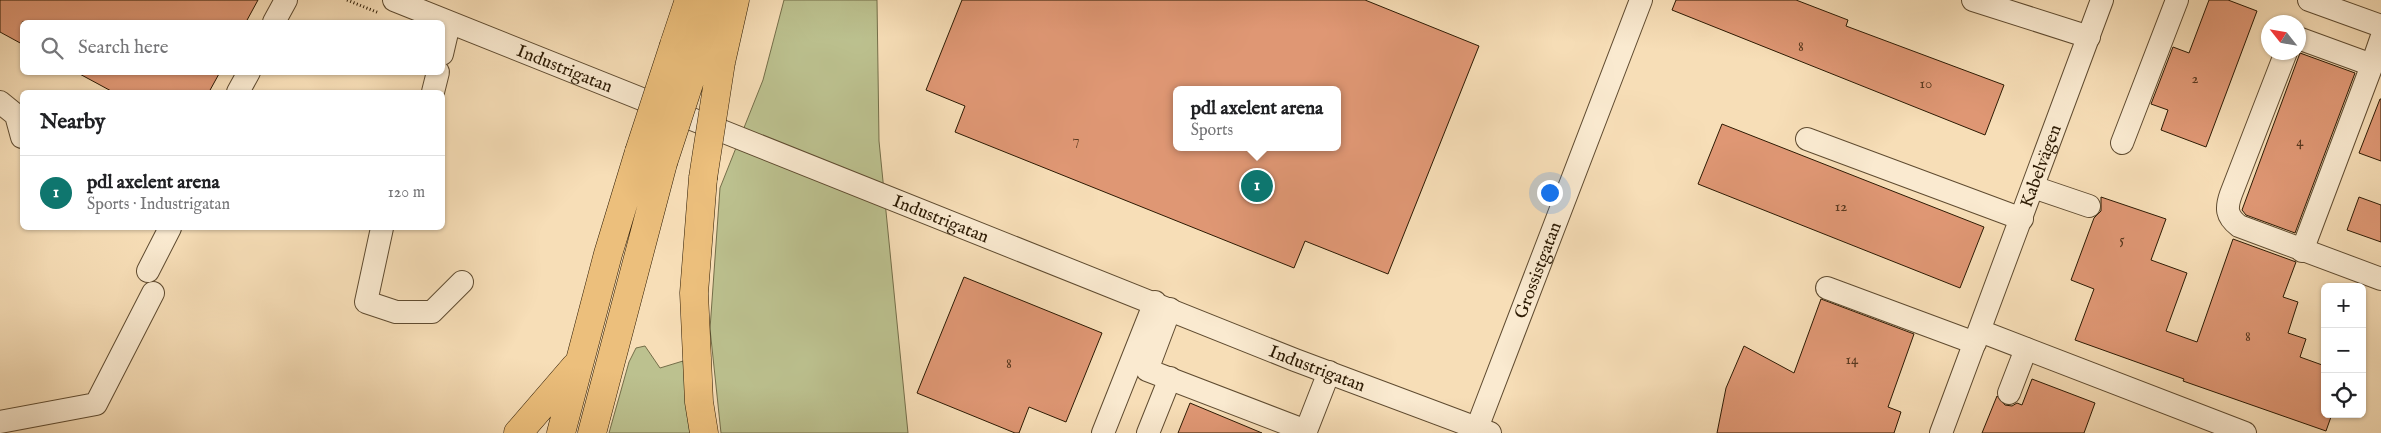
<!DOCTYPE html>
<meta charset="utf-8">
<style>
body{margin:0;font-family:"IM FELL English",serif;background:#f2f2f2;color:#202124}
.controls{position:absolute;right:15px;bottom:15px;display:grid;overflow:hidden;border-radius:8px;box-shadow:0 1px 4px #0004}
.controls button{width:45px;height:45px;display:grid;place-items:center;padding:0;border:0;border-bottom:1px solid #e0e0e0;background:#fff;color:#202124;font:25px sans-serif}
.compass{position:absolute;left:2261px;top:15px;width:45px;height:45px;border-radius:50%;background:#fff;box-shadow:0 1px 4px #0004;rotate:301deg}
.you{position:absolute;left:1549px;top:192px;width:18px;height:18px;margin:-12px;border:4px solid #fff;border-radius:50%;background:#1a73e8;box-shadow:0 0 0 8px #1a73e833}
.badge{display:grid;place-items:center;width:32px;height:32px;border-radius:50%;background:#0f766e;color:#fff;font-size:16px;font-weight:700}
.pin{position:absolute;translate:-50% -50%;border:2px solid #fff;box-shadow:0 1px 5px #0006}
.popup{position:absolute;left:1173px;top:86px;width:168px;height:65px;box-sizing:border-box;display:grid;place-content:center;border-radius:8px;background:#fff;filter:drop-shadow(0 1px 4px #0005);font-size:16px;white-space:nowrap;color:#757577}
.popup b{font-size:19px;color:#202124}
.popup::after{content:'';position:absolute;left:50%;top:100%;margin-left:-10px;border:10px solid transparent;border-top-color:#fff}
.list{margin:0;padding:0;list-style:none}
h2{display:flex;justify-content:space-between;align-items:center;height:65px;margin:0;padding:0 20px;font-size:21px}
h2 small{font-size:16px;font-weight:400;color:#757577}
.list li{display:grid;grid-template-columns:32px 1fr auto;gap:15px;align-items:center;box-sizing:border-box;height:75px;padding:0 20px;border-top:1px solid #e0e0e0}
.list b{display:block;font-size:19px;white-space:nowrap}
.list p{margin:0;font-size:16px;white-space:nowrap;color:#757577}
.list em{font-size:16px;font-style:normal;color:#757577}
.icon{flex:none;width:28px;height:28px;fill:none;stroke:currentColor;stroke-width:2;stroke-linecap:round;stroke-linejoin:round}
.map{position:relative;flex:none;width:2381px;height:433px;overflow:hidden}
.search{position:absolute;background:#fff;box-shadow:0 1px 4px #0004;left:20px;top:20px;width:425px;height:55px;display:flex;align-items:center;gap:12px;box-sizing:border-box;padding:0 18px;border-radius:8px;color:#757577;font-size:19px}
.panel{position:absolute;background:#fff;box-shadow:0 1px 4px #0004;left:20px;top:90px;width:425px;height:140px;border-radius:8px}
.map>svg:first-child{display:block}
</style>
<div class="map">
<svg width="2381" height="433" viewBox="0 0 2381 433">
<rect width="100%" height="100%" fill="#f7deb7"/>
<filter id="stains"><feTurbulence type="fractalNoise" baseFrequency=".004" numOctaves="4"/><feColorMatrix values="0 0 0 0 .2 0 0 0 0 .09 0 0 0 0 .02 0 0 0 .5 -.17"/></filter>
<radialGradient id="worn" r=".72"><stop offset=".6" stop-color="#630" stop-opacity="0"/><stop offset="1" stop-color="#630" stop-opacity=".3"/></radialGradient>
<path fill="#bcc18f" stroke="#746e49" d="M784,0H877L879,141L908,433H721L710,329L720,188L763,80Z
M645,346L660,368L683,361L692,433H609L629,362L636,348Z"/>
<path fill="#df9774" stroke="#2c1a03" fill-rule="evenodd" d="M0,0H258L246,22H22V44L0,32Z
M962,0H1365L1479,46L1388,274L1305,241L1294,268L955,132L965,106L926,90ZM1177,90H1337V147H1177Z
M1676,0H1796L1848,20L1846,26L2004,85L1985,135L1672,10Z
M2209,0H2228L2257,11L2206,147L2161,130L2168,110L2151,104L2173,47L2189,53Z
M2300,53L2355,73L2295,233L2246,215L2242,210Z
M76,72H220L209,92H113Z
M2380,99H2381V161L2359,153Z
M1722,124L1984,227L1960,288L1698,184Z
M2101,197L2166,219L2151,260L2187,273L2166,331L2197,342L2233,239L2296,262L2283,297L2298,302L2288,333L2306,339L2300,357L2325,366V414H2332L2326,431L2183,381L2184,379L2075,340L2094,289L2071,280L2094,218L2101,211Z
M2359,197L2381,205V242L2347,230Z
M964,277L1102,333L1066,422L1029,407L1019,433H1015L917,393Z
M1821,299L1914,334L1888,407L1901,412L1894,433H1717L1726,388L1744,346L1794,373Z
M2032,379L2095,403L2084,433H1982L1997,396L2005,405L2012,406L2017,403L2022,405Z
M1190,403L1262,433H1178Z"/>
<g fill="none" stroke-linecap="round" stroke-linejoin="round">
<g stroke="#5f4b30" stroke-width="24">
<g id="minor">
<path id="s1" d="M394,0L1295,360L1490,433"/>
<path d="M1973,0L2089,37"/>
<path d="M2309,0L2381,26"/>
<path d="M274,22L286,0"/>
<path d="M2298,38L2372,65L2302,251"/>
<path d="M2286,52L2231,194C2226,208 2226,216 2239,226L2381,279"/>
<path d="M442,54L449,24"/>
<path d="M2372,65L2381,39"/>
<path d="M238,92L249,72"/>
<path d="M433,92L438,72"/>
<path d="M0,102L16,115L22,137"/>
<path d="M1807,139L2022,219"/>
<path d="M2122,143L2177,0"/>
<path d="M2033,187L2089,206"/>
<path d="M382,228L366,302L396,312H432L462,282"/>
<path d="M148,271L170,228"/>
<path d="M1827,288L1975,343"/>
<path d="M1170,309L1147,370L1306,431L1329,372"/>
<path d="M1980,331L2245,433"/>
<path d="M2009,393L2026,349"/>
<path d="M0,422L96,404L153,293"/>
<path id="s2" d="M1477,428L1641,0"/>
<path d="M1103,433L1155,302"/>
<path d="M1148,433L1170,378"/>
<path id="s3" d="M1941,433L2102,0"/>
</g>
</g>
<g stroke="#2c1a03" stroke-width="29">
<path id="highway" d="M674,45L689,0
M698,56L716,0
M721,62L735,0
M703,178L694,293L699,402L704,433
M518,433L575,367
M561,433L608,254L639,152
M592,433L663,163"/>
</g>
<path stroke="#2c1a03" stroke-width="3" stroke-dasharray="1 2.5" stroke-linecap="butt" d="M347,0L379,13"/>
<use href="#minor" stroke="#faead0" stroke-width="22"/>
<use href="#highway" stroke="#ecbf7c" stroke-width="28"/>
<g stroke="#2c1a03" stroke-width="29" stroke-linecap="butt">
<path id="highway-bridge" d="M639,152L674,45
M663,163L698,56
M703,178L721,62"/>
</g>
<use href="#highway-bridge" stroke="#ecbf7c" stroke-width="28"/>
</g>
<g text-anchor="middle" stroke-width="4.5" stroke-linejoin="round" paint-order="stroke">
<g font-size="15" fill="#59391f">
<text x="1801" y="51">8</text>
<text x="2195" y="83">2</text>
<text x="1926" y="88">10</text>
<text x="1076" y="144">7</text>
<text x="2300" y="146">4</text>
<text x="1841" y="211">12</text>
<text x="2122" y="244">5</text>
<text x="2248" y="341">8</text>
<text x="1852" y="364">14</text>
<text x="1009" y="368">8</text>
</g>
<g font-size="18" fill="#2c1a03" stroke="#faead0">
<text dy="6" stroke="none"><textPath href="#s1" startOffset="184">Industrigatan</textPath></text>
<text dy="6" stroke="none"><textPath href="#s3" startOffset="285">Kabelvägen</textPath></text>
<text dy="6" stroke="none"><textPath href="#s1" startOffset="589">Industrigatan</textPath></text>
<text dy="6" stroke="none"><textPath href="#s2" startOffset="169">Grossistgatan</textPath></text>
<text dy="6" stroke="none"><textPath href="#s1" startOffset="994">Industrigatan</textPath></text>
</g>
</g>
<rect width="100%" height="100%" filter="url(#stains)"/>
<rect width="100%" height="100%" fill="url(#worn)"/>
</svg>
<div class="controls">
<button>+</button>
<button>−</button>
<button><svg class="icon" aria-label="locate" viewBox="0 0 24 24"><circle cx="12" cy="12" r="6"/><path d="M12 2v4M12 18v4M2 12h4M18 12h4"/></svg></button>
</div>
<svg class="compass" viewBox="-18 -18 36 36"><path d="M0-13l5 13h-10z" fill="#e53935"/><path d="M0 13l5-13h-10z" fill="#757577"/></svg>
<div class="you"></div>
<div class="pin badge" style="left:1257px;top:186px">1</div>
<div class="popup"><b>pdl axelent arena</b>Sports</div>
<div class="search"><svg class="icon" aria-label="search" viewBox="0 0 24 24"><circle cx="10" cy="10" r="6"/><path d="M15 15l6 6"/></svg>Search here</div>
<section class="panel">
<h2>Nearby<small></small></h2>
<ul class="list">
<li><span class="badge">1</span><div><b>pdl axelent arena</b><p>Sports · Industrigatan</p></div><em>120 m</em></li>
</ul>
</section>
</div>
